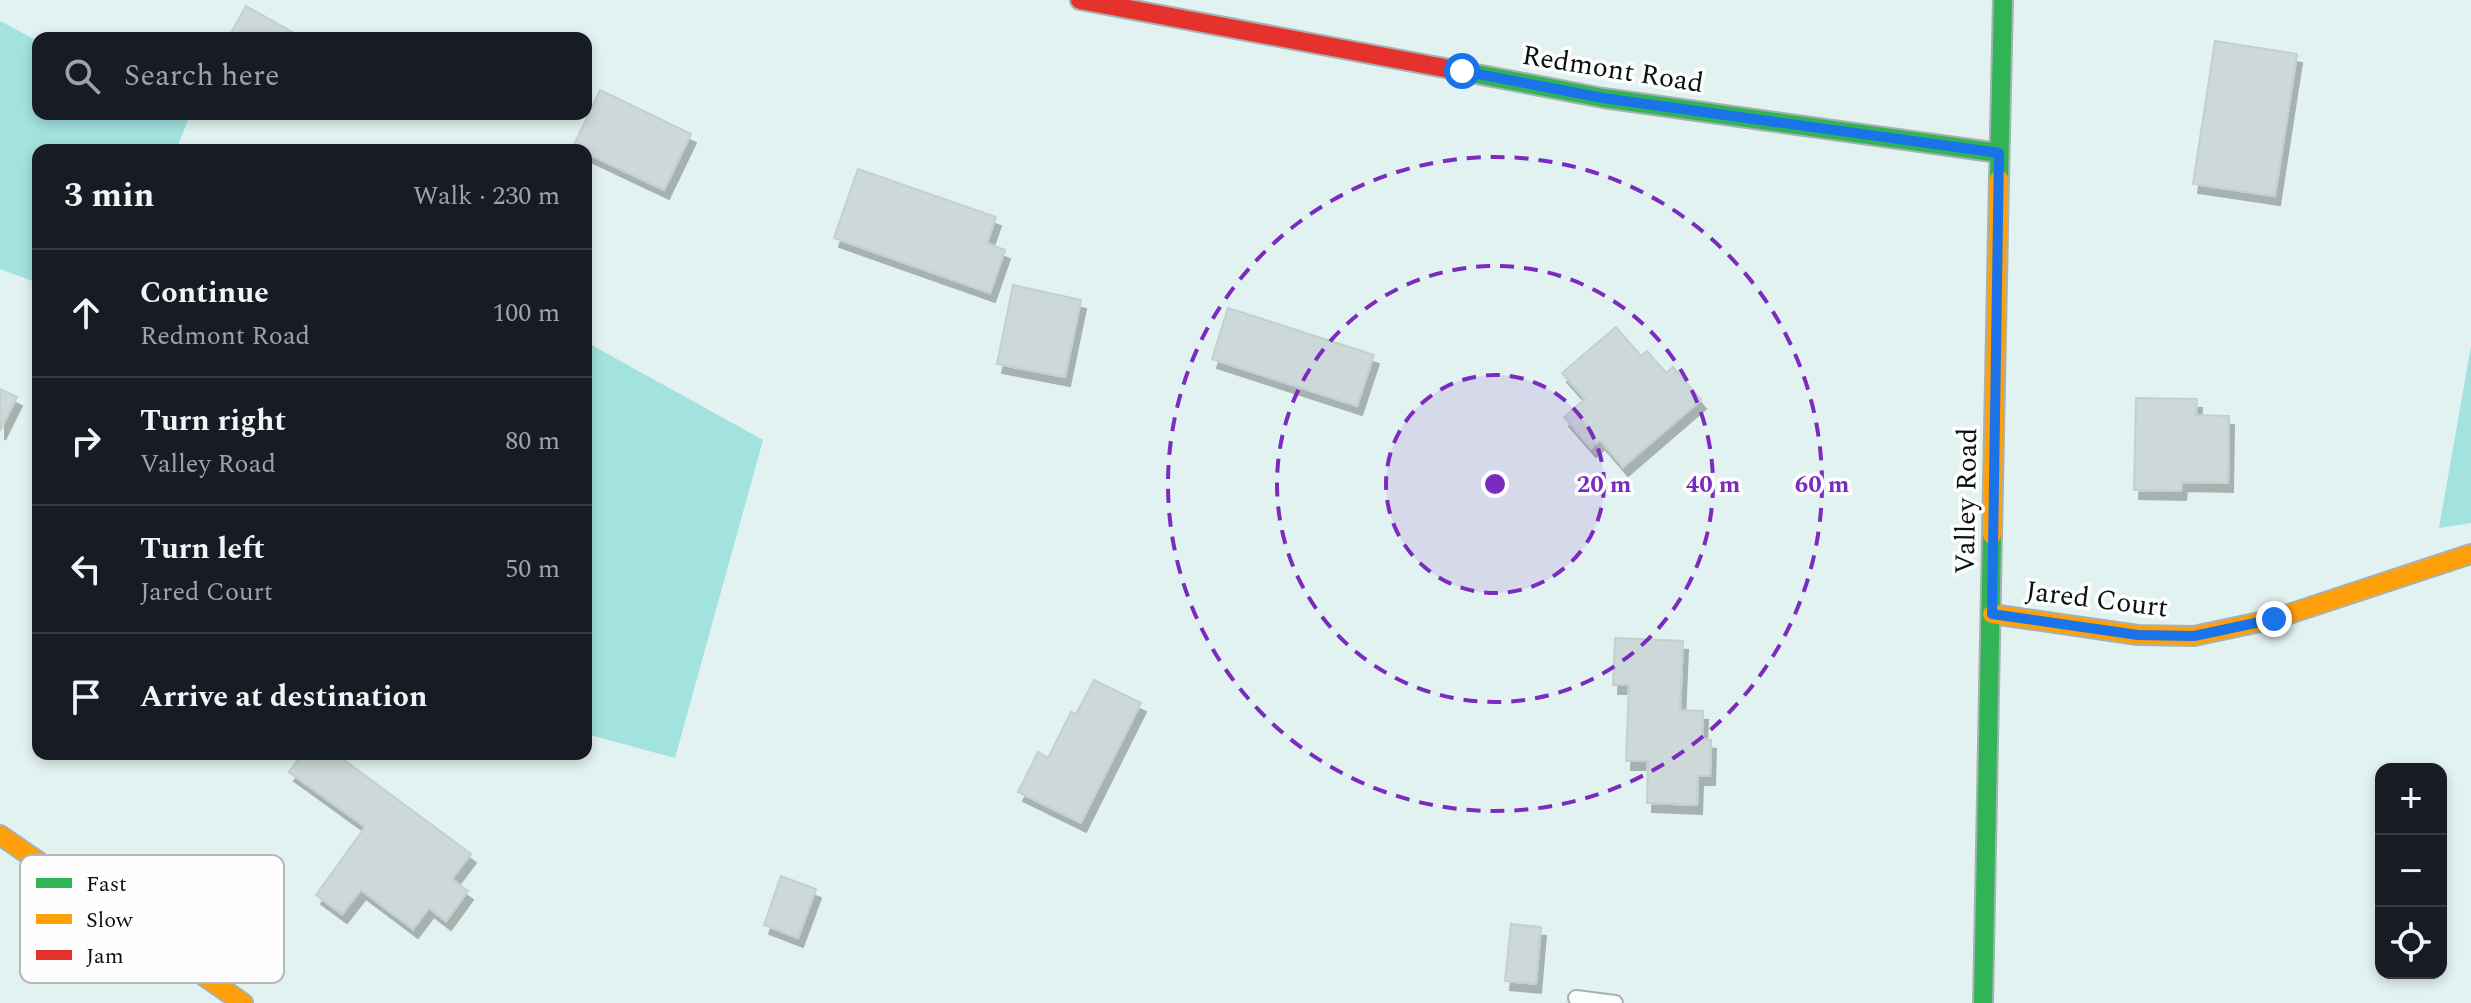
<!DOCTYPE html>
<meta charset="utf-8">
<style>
body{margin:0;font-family:Spectral,serif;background:#242831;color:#f1f3f6}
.controls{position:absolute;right:24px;bottom:24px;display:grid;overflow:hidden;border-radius:16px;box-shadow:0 4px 12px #0003}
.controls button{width:72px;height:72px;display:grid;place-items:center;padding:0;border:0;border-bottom:2px solid #363941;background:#171b24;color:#f1f3f6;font:40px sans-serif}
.stop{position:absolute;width:24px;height:24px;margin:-18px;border:6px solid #1a73e8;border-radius:50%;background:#fff}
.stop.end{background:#1a73e8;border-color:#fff;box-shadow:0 2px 8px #0008}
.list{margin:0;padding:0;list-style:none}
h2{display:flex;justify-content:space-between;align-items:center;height:104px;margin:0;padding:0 32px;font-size:34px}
h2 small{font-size:26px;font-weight:400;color:#9ea1a6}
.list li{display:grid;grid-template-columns:52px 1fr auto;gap:24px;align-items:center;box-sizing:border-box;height:128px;padding:0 32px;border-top:2px solid #363941}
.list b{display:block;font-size:30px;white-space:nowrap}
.list p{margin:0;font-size:26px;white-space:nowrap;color:#9ea1a6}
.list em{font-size:26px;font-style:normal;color:#9ea1a6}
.icon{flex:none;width:44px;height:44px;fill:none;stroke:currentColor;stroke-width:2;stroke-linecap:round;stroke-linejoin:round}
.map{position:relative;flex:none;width:2471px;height:1003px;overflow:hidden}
.search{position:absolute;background:#171b24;box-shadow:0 4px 12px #0003;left:32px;top:32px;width:560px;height:88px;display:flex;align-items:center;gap:20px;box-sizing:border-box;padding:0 28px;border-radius:16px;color:#9ea1a6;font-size:30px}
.panel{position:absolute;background:#171b24;box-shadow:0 4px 12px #0003;left:32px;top:144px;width:560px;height:616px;border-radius:16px}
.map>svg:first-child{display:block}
</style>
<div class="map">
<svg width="2471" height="1003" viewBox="0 0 2471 1003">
<defs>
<filter id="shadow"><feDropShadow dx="5" dy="9" stdDeviation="0" flood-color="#0004"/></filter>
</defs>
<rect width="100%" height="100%" fill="#e2f2f0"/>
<path fill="#a2e2df" d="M0,21L38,41V114H177L188,120L176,150H38V283L0,269Z
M586,342L763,440L675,758L586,734Z
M2471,346V523L2439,528Z"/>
<path fill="#ccd9d8" stroke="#c3d0ce" stroke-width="2" filter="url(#shadow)" d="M246,6L303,38H228Z
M2215,41L2297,54L2275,196L2193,184Z
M600,90L691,134L664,190L586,153V150L573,147Z
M858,169L996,217L987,243L1005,250L990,293L834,238Z
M1013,285L1081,300L1065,377L997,364Z
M1228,308L1374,355L1357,406L1212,359Z
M1616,327L1641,356L1647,351L1666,373L1673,367L1701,400L1623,467L1600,440L1591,448L1564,417L1585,399L1562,373Z
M0,389L17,397L0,431Z
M2136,398L2197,399L2196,415L2229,416L2228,483L2182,482L2181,491L2134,490Z
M1615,638L1683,641L1680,710L1703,711L1702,739L1711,740L1710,776H1698L1697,805L1647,803L1648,761H1626L1629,685H1613Z
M1094,680L1141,703L1081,823L1018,792L1038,752L1048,758L1071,712L1076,714Z
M302,754H336L471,854L452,879L468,891L446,921L429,908L413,929L361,890L342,914L316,895L365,827L289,772Z
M781,876L816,889L798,938L764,925Z
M1511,924L1541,927L1536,984L1505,981Z"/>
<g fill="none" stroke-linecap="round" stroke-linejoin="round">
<g stroke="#a6b2b1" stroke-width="18">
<path id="lane" d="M1576,998L1615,1003"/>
</g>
<g stroke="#a6b2b1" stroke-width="22">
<path id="fast" d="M1450,69L1603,98L1999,153
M1999,179L2003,0
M1983,1003L1992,535"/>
</g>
<g stroke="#a6b2b1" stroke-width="22">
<path id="slow" d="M1992,535L1999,179
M1992,614L2138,635L2194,636L2274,619L2471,554
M0,835L243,1003"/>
</g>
<g stroke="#a6b2b1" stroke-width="22">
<path id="jam" d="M1080,0L1450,69"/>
</g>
<use href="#lane" stroke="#fbfdfd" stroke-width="14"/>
<use href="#fast" stroke="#30b455" stroke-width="18"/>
<use href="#slow" stroke="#ff9f0a" stroke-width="18"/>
<use href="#jam" stroke="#e5322d" stroke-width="18"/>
</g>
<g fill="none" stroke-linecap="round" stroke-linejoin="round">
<path stroke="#1a73e8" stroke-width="10" d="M1462,71L1603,98L1999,153L1992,614L2138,635L2194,636L2274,619"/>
</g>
<circle cx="1495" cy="484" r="109" fill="#7b2cbf" fill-opacity=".12"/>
<g fill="none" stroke="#7b2cbf" stroke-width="4" stroke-dasharray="14 10">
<circle cx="1495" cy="484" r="109"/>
<circle cx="1495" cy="484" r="218"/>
<circle cx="1495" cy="484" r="327"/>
</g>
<g text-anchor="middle" stroke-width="7" stroke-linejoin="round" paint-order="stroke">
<g font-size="28" fill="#081211" stroke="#fefefe">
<text transform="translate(1613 68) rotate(9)" y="10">Redmont Road</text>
<text transform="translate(1965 501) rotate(-89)" y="10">Valley Road</text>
<text transform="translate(2097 598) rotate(7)" y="10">Jared Court</text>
</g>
</g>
<rect x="20" y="855" width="264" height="128" rx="12" fill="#fefefe" stroke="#b4b7b7" stroke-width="2"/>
<rect x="36" y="878" width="36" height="10" fill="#30b455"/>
<rect x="36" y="914" width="36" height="10" fill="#ff9f0a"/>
<rect x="36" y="950" width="36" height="10" fill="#e5322d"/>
<g font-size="22" fill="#081211">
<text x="86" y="891">Fast</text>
<text x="86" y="927">Slow</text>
<text x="86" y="963">Jam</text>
</g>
<circle cx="1495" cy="484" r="12" fill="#7b2cbf" stroke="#fefefe" stroke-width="4"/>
<g font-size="24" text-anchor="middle" font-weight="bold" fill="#7b2cbf" stroke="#fefefe" stroke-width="7" stroke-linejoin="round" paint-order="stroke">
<text x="1604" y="492">20 m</text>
<text x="1713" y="492">40 m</text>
<text x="1822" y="492">60 m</text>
</g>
</svg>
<div class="controls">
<button>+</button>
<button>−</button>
<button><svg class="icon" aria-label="locate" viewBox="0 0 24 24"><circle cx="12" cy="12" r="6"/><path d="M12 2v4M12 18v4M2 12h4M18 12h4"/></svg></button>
</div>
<div class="stop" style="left:1462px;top:71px"></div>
<div class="stop end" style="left:2274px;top:619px"></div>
<div class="search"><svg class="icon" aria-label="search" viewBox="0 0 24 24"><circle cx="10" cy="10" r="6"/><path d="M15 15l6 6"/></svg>Search here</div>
<section class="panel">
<h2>3 min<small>Walk · 230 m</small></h2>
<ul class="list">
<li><svg class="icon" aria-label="ahead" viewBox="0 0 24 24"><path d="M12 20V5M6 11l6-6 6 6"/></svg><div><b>Continue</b><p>Redmont Road</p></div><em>100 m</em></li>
<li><svg class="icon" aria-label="right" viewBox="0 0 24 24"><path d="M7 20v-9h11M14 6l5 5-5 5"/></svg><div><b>Turn right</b><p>Valley Road</p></div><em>80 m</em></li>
<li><svg class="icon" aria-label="left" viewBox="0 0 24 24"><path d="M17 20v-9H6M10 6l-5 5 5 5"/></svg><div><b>Turn left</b><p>Jared Court</p></div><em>50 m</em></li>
<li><svg class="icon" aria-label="arrive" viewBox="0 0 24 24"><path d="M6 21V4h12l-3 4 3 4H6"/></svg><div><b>Arrive at destination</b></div></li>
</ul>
</section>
</div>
